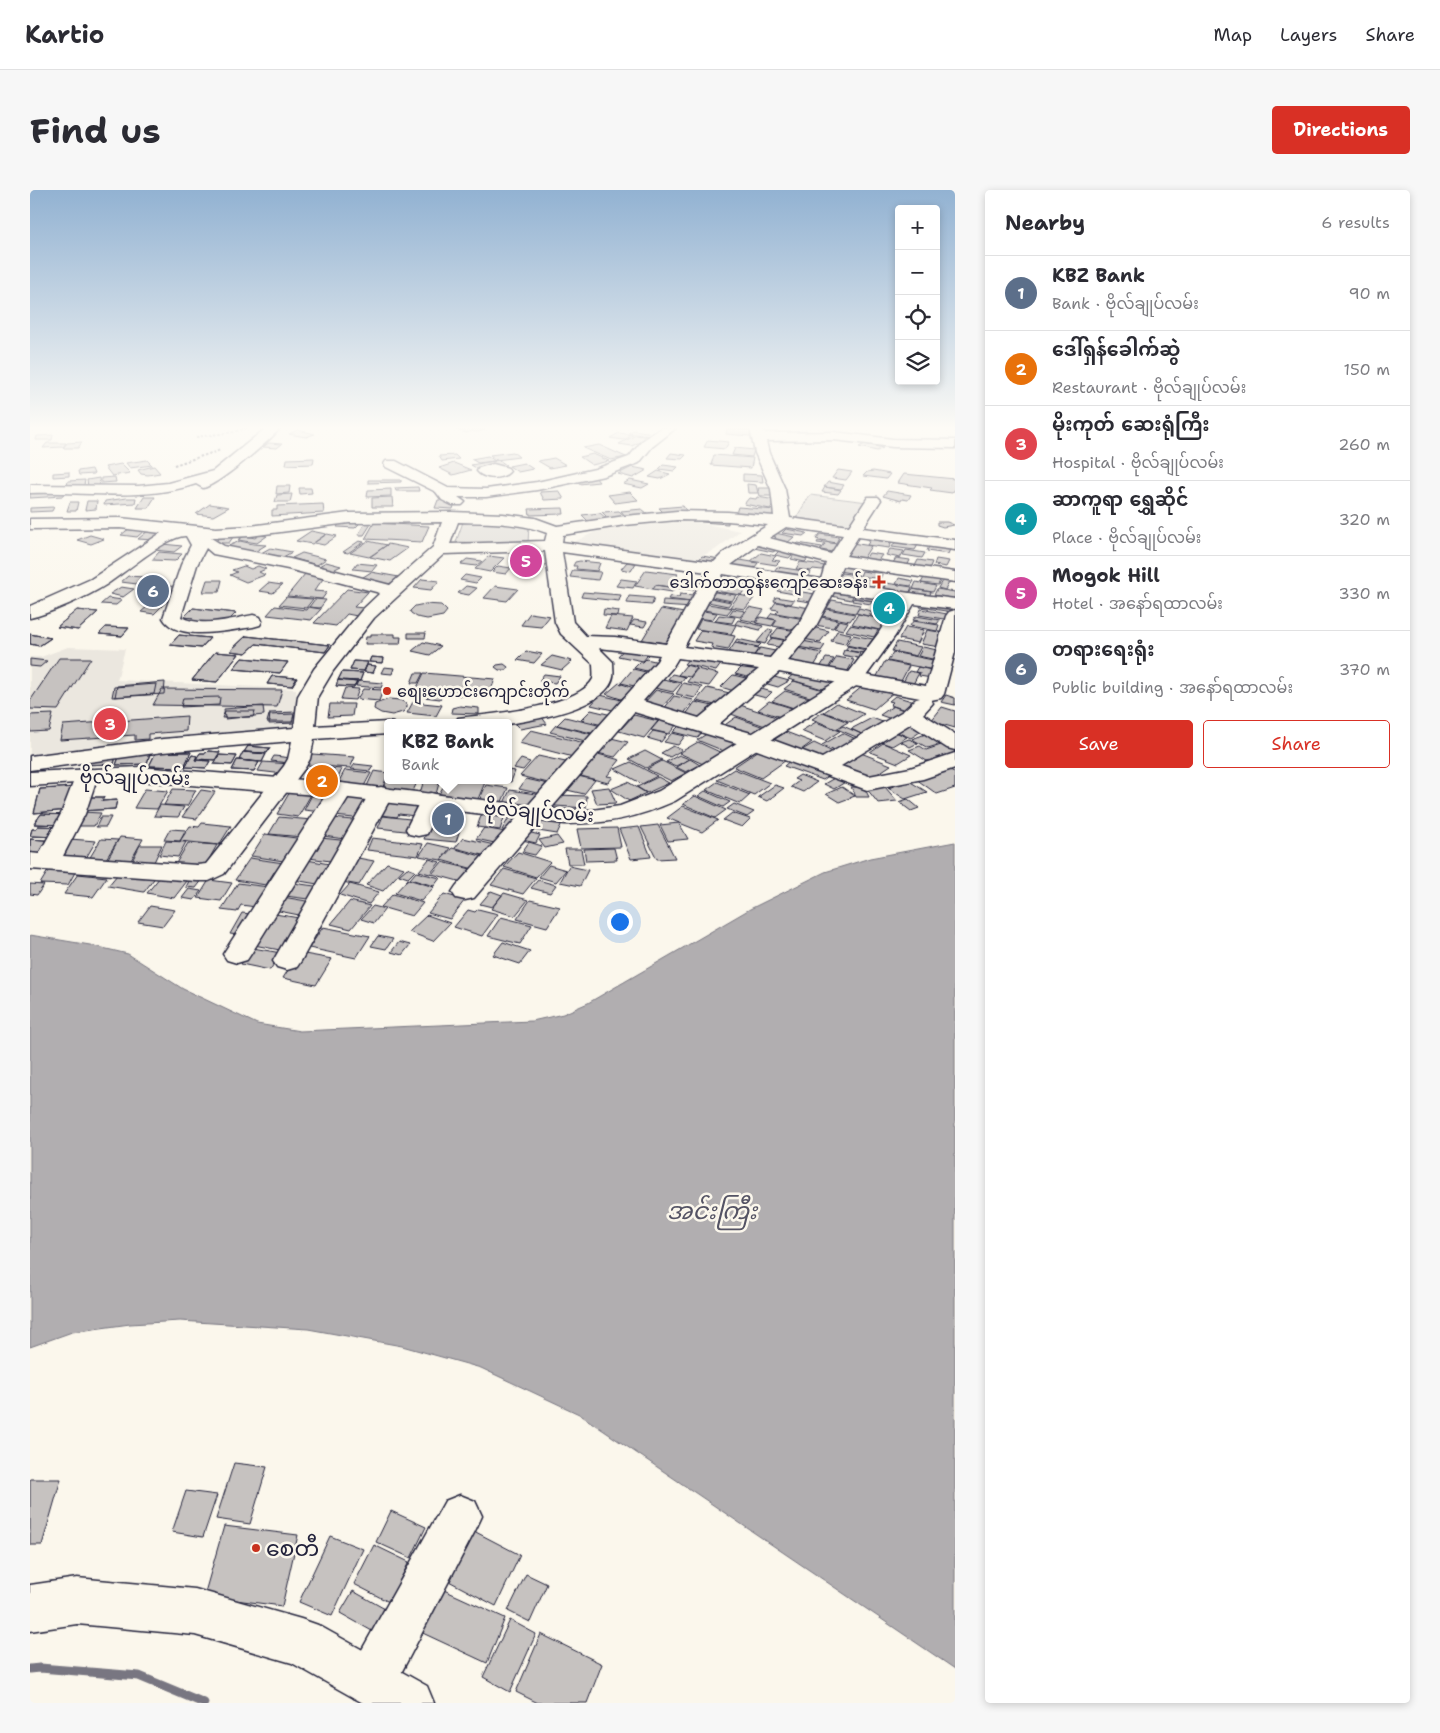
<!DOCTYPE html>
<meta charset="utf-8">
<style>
body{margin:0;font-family:"Shantell Sans","Noto Sans Myanmar",sans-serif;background:#f7f7f7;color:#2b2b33}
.controls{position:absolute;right:15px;top:15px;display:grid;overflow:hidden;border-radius:5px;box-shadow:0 2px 8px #0003}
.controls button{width:45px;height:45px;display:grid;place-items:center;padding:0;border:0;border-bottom:1px solid #e1e1e2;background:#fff;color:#2b2b33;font:25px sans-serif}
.you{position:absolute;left:589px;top:731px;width:18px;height:18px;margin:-12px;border:4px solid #fff;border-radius:50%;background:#1a73e8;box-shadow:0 0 0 8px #1a73e833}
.badge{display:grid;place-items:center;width:32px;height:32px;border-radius:50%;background:#d93025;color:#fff;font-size:16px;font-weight:700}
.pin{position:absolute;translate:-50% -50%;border:2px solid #fff;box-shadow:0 1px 5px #0006}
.popup{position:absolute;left:354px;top:529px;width:128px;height:65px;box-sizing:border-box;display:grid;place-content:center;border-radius:5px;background:#fff;filter:drop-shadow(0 1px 4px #0005);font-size:16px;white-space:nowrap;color:#7c7c81}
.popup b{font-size:19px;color:#2b2b33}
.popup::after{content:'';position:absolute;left:50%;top:100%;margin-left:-10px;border:10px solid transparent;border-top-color:#fff}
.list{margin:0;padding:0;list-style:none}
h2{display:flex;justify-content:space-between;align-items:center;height:65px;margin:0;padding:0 20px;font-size:21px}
h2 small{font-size:16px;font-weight:400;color:#7c7c81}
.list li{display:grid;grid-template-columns:32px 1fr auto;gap:15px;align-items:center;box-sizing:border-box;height:75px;padding:0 20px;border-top:1px solid #e1e1e2}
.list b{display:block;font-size:19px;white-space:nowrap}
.list p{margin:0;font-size:16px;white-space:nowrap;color:#7c7c81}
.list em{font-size:16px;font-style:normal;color:#7c7c81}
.actions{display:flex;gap:10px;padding:15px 20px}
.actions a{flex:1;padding:11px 0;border:1px solid #d93025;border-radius:5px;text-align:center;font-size:18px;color:#d93025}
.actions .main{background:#d93025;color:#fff}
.icon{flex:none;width:28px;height:28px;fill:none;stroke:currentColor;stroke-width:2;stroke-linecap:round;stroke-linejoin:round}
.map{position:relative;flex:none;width:925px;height:1513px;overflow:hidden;border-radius:5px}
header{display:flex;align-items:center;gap:30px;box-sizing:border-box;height:70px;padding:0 25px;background:#fff;border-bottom:1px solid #e1e1e2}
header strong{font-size:24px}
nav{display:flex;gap:28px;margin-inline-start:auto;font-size:18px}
.intro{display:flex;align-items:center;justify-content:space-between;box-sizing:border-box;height:120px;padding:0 30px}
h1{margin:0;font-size:35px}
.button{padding:12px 22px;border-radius:5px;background:#d93025;color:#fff;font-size:18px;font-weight:700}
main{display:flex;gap:30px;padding:0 30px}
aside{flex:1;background:#fff;border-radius:5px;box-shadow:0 2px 8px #0003}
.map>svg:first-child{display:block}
</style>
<header>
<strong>Kartio</strong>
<nav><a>Map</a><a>Layers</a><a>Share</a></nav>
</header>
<div class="intro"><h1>Find us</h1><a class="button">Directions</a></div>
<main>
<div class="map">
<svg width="925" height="1513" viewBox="0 0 925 1513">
<rect width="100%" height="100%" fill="#fbf7ec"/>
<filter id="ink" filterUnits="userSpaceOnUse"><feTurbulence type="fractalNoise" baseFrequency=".02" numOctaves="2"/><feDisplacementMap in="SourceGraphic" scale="10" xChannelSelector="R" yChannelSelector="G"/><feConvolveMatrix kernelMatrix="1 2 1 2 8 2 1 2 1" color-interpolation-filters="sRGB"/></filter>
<g filter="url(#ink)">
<path fill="#ebe7df" d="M656,330L710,341L685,360L660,371L542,353L575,337L612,332Z
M38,457L95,459L87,490L266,499L269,542L0,570V467H11Z"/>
<path fill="#dbd8d3" stroke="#7e7d87" d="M780,305L838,312L826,337L766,328Z
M433,332L499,335L498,354L426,352Z"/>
<path fill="#b1aeb0" stroke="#787681" d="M925,652V1479L549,1224L451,1178L372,1156L278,1139L150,1131L100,1134L42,1142L0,1157V745L60,755L98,764L153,799L227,834L270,841L502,831L533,824L558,813L720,719L795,682L840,668Z"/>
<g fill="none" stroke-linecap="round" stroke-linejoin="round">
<path stroke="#787681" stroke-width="9" d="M0,1479L10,1478L109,1486L174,1513"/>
</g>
<path fill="#c6c2c0" stroke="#22223b" d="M420,238H450L455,240L448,242L441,241L437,243Z
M697,239L721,240L720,246L696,244Z
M268,240L285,244L276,247L259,244Z
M603,240L624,243L619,246L598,243Z
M589,243L603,245L594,250L580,248Z
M23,245L22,250H6L7,246Z
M606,245L619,247L602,256L589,254Z
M678,250L699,252L695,259L674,257Z
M52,252L48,258H33L37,253Z
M17,253H36L33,257L13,258Z
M239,253L252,254L247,258L233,257Z
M835,254L853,258L847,261L829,257Z
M569,255L596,267L581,270L553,258Z
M705,258L724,260L722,267L702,265Z
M483,262L489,267L466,270L460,265Z
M641,263L656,265L652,269L637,268Z
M563,264L579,271L562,275L550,267Z
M425,265L429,269L412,271L409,266Z
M684,265L723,268L721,278L681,275Z
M458,266L465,271L448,273L441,269Z
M284,268L283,274L256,275L257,269Z
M524,268L536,275L520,278L508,271Z
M117,270L122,275L100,278L96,273Z
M469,270L476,275L448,279L441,275Z
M424,273L441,280L423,285L409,278Z
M494,273L503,279L488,282L479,276Z
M91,274L100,283L82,286L75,277Z
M633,275L648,277L644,281L629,279Z
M124,276L130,283L118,285L111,284L108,280Z
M602,277L617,280L603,288L588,284Z
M62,279L64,284L49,285L48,281Z
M808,280L822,282L816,290L802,288Z
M628,281L640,284L630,289L619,287Z
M843,281L860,284L856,289L833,286L837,282Z
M39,282V286L23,287V283Z
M713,284L732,285L733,292L713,291Z
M874,284L925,289V299L922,303L900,300L902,298L868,293Z
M85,287L86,292L71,293V288Z
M565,287L569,292L549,294L545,289Z
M69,288L70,296L58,297L57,290Z
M55,290L54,295L37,296L38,291Z
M338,290H371V292L338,293Z
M600,290L619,294L612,298L593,294Z
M798,292L814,295L811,299L794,297Z
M717,294L726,295L728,303H718Z
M247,296H260L259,303L246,304Z
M388,297L389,301H366L365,298Z
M795,297L811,300L808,304L792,302Z
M269,298H281L282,303L270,304Z
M728,298H741L743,306H730Z
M361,299V306L337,307L338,300Z
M34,301L33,306L0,308V303Z
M529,301L534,309L514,310L510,302Z
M857,301L881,305L878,310L872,309L871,311L853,306Z
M600,302L608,310L585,313L578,305Z
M262,304L260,312H245L247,305Z
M114,307H125L118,318H107Z
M362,307L363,317H342V308Z
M727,307L746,310L740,319L714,314L719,308L726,309Z
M97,308H106L105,313L74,315L75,311Z
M408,310H420L425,313L423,319L405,318Z
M57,311H67L66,319L55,320Z
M40,312H48L46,321H37Z
M180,314L199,317L183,326L166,324Z
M293,314L294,323L242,326V320H247V316Z
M653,316L657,322L634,323L629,318Z
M24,317L22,321L0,322V318Z
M708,317L746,320L744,329L705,326Z
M533,318L534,324L500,325L499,319Z
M612,319L618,324L596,327L591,321Z
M589,321L596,327L579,329L572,322Z
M570,323L577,329L558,331L552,325Z
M672,327L698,329V334L671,332Z
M311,332L330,333L325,338L307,337Z
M907,332H917L924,335L913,337L907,335Z
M335,333L341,334L334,345H328Z
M344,333L399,336L392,352L335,349Z
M100,338L116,339L107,347L91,345Z
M756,339L777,343L773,346L752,343Z
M119,340L133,341L122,350L108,349Z
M281,341L296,344L282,354L266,351Z
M745,343L764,347L756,354L741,351L746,347L742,346Z
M297,344L307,346L294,355L284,353Z
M790,344L809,347L806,353L786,349Z
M60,345L74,349L61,354L47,350Z
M229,345L237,346L227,353L208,350L215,346L225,348Z
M189,347H203L199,353H185Z
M845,349L859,350L862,352L859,358L837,355L840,350Z
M867,349L889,353L885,360L862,357Z
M210,351L223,354L236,355L223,363L196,357Z
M329,351L334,352L318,363L313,362Z
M338,351L357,355L339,367L320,363Z
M788,351L807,354L802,362L791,360L795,354L787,353Z
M731,353L750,358L743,362L724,358Z
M768,353L792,357L787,363L763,359Z
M822,353L841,356L831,372L811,369Z
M133,354L152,356L144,362L124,360Z
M358,354L378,358L360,371L340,367Z
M900,354L921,357L918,364L897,361Z
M240,358L262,362L253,367L231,363Z
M752,358L765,361L759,368L745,365Z
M860,359L874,361L870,368L856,365Z
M876,360L895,363L892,368L873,365Z
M129,362L152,364L145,371L122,370Z
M766,362L781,365L775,372L761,369Z
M272,363L296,369L287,375L262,368Z
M731,363L746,366L742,370L750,371L746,375L721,371Z
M839,363L852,365L846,373L834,371Z
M459,366L474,368L460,382L445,379Z
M672,366L690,369L685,375L667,372Z
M866,368L880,370L876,379L861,376Z
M437,369L452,371L446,376L431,374Z
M704,369L728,373L722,381L698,377Z
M906,369L919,371L916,377L904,375Z
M888,370L902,372L898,382L880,379L881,375L885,376Z
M550,371L570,373L567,381L546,379L547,376H543L545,372Z
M296,372L311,376L301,381L287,377Z
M597,372L606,373L601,381L591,379Z
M770,372L786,374L794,376L792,380L783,379L781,381L766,379Z
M327,373L347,375L342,381L323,379Z
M812,375L830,378L826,384L809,381Z
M214,376L221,379L228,376L236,379L229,382L235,385L216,392L200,385L207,382L202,380Z
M468,376L481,378L476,384L462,382Z
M747,377L781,382L777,390L742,384Z
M543,380L571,382L568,390L540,387Z
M616,380L648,384L646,388L668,391L663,400L625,395L623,399L605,396Z
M832,381L852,384L850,389L830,386Z
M341,382L369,387L358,395L330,389Z
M811,383L829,385L823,396L805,393Z
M275,384L296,385L284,401L297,402L292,409L257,406Z
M698,384L731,389L727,395L694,390Z
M435,385L451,388L446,393L430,390Z
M98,386L114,387L107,394L91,392Z
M895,386L911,389L908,395L891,393Z
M829,388L856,392L852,400L826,395Z
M869,388L884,391L881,396L866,394Z
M392,389L409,391L401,400L384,398Z
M591,389L607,391L603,398L586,396Z
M913,389L920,391L915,400L908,398Z
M177,390H192L189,402H173Z
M736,390L748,392L744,398L732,396Z
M691,392L717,396L711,405L684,401Z
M886,392L906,396L903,402L883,399Z
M238,393L252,395L243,403L229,401Z
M856,393L882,397L879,404L853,400Z
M626,395L644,398L642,402L623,399Z
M145,396L143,404H126L129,397Z
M436,396L447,398L439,405L428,403Z
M465,396L488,399L477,411L454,408Z
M91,397L104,399L93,407L80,404Z
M750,397L767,400L764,404L747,401Z
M317,399L338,402L324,417L334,418L327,426L317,424L306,436L284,433Z
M805,399L825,402L821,410L801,406Z
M882,399L901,402L899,407L880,404Z
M907,399L925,402V409L904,405Z
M553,402L591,405L589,411L551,407Z
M685,402L706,405L702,411L681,407Z
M772,402L792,405L787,413L767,410Z
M827,402L847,405L845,411L824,408Z
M650,404L664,405L661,412L638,409L640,406L649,407Z
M709,405L724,408L715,419L700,417Z
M599,406L624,408L622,415L597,413Z
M256,407L283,409L276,418L249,415Z
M746,407L764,410L761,414L744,411Z
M78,408L92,410L86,415L71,414Z
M681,408L701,412L698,416L678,412Z
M823,408L843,411L841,414L822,411Z
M126,409L138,410L124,424L111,422Z
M285,409L296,410L290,418L279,417Z
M633,410L663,412L662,418L632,416Z
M802,410L830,415L825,423L797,418Z
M892,411L924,416L922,422L890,417Z
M746,412L780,418L774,428L746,423L749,420L741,419Z
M854,413L868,416L863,422L851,419Z
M395,414L411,415L417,421L413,426L397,429L387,427L381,423L380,421L385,416Z
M678,414L702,418L697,424L674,420Z
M245,416L276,420L278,417L291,419L281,430L237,425Z
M719,417L734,420L725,432L710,429Z
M163,418L206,423L194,435L160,431L163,428L154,427Z
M163,418L206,423L194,435L160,431L163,428L154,427Z
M829,418L841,421L838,426L826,423Z
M574,419L589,421L588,426L573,425Z
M631,419L654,423L636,453L612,450Z
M703,419L715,421L710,427L699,425Z
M797,419L825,424L820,431L792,426Z
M844,419L862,422L858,429L840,426Z
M891,419L922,425L920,430L889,425Z
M47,420L68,422L48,440L27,437Z
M47,420L68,422L48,440L27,437Z
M673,421L687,423L682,430L668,428Z
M500,423L520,426L511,437L491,435Z
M742,423L774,429L766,440L743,436L747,430L738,428Z
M828,424L856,430L850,440L822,434Z
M689,425L705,427L702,433L685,431Z
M581,426L603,428L597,441L575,438Z
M886,426L910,430L907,434L883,430Z
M730,427L746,430L742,436L726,433Z
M791,427L808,430L803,438L785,435Z
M671,429L706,435L701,444L666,439Z
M604,430L617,432L614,437L600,435Z
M708,430L733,436L730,440L705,434Z
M809,430L818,432L813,440L804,438Z
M883,431L909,435L907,441L880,436Z
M820,435L848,440L844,447L816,441Z
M76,437L99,438L92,446L69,444Z
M76,437L99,438L92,446L69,444Z
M782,437L799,441L790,452L773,449Z
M876,437L894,440L888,453L869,449Z
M748,438L767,441L760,451L741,447Z
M738,439L743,440L735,454L727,452Z
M671,440L705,446L698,460L681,457L682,454L664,451Z
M897,440L916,443L910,457L891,454Z
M807,441L821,444L815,454L801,451Z
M378,443H396L395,448H378Z
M0,444L21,448L9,456L0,454Z
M0,444L21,448L9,456L0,454Z
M341,444H365V447H371L370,454H335L336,447H341Z
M149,445L180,448L171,458L140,455Z
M149,445L180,448L171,458L140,455Z
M823,445L843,449L836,459L816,455Z
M216,446L300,455L295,462L226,454L216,463L200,461Z
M216,446L300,455L295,462L226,454L216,463L200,461Z
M742,448L759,451L754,458L737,455Z
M707,449L731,454L728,457L705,452Z
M772,451L795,455L791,461L768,457Z
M393,452L411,456L400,465L382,461Z
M867,452L891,457L886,466L862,461Z
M705,453L729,458L722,468L698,463Z
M598,455L622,460L613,471L588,466Z
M818,456L836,460L834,463L815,460Z
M893,457L912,461L907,470L888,466Z
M730,458L750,462L744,472L723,467Z
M767,458L792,463L783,478L758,472Z
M814,460L830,463L828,468L812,465Z
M496,461L512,464L504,473L487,470Z
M185,462L209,464L187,492L162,490Z
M185,462L209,464L187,492L162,490Z
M863,462L908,471L904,480L858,471Z
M522,466L542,471L532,480L511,475Z
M661,466L694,470L686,481L654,474Z
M341,467L354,468L353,473L339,472Z
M341,467L354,468L353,473L339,472Z
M807,467L824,470L816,484L798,480Z
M29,468H61L28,520L0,519V511Z
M212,468L258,472L250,483L203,479Z
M212,468L258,472L250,483L203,479Z
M796,468L804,469L797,480L789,479Z
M0,469L17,471L10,477L0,476Z
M616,469L629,472L621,482L604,478L610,472H613Z
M324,471L338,472L334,481L320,480Z
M324,471L338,472L334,481L320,480Z
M855,471L879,476L869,495L845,490Z
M717,472L734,476L721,488L705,484Z
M474,474L478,477L476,480H469L465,477L467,475Z
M337,475L346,476L343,483L334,482Z
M337,475L346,476L343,483L334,482Z
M656,475L667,478L660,487L648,485Z
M354,477L364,478L362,484L351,483Z
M888,477L906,481L902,488L889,486L890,483L885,482Z
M603,479L620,483L609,497L591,493Z
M667,479L688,484L679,496L657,492Z
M768,480L808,490L796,500L758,489Z
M879,481L889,483L882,496L872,494Z
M312,482L333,483L330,491L308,490Z
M312,482L333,483L330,491L308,490Z
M385,483H393L388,493H381Z
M394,483L465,489L458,508L412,504L410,509L394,507L396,503L385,502Z
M514,484L530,486L525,493L509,491Z
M642,484L655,487L651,492L638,489Z
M703,485L720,489L707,502L691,497Z
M242,486L267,488L262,496L237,494Z
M242,486L267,488L262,496L237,494Z
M741,486L759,491L748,497L734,493Z
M633,489L651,493L643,502L625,498Z
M308,490L327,492L324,497L306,496Z
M308,490L327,492L324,497L306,496Z
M328,491L353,493L351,498L326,496Z
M764,491L793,500L783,508L754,499Z
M135,492L134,504L85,507L87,496Z
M589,493L604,498L591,509L576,504Z
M653,493L672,497L665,508L646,504Z
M126,494L124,504L82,507L84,497Z
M846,495L865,501L844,519L816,510L833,496L842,499Z
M315,498L329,499L325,510L311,509Z
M677,498L700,503L690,516L666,511Z
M728,498L742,502L736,508L721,504Z
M132,499L252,500L247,517L123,515Z
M333,499L353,500L349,511L327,509Z
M626,500L644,504L631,518L613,514Z
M755,501L780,508L767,519L742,511Z
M570,505L596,511L587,521L561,515Z
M916,505L925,508V515L911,512Z
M644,506L664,510L653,525L633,520Z
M865,506L888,513L879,521L860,515L863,512L859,511Z
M190,507L189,515L151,517L153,508Z
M359,509L370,510L377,514V517L373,522L362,525L351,523L344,519L345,514Z
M739,511L765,519L754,528L728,520Z
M383,512L412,515L406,526L377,523Z
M665,512L687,517L677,531L655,526Z
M807,513L834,524L821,532L794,522Z
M300,514H324L322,526L298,527Z
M710,515L749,528L738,537L698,523Z
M233,516L234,525L195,529L194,519Z
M430,516L449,518V524L421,523L422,518Z
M863,516L878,522L864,530L850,525Z
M912,517L925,521V538L901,531Z
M561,520L586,526L577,536L551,530Z
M195,521H225L223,527L192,528Z
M266,522L265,533L239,534L240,523Z
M793,522L818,532L806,539L782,529Z
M23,524L19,541L0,542V525Z
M264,524L262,532H237L239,525Z
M604,525L628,531L614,548L589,541Z
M634,525L651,529L639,544L621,540Z
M157,526L156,541L118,544V549L105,550V545L30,550L33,535Z
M511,526L517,534L490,539L483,532Z
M535,527L576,537L570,545L527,535Z
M706,527L734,537L720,547L692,537Z
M842,528L858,534L836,546L821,539Z
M654,531L677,537L667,548L643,542Z
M877,531L896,538L881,548L862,540Z
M786,532L810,541L795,551L771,541Z
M526,535L569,546L563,553L520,542Z
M813,536L836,546L831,549L807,539Z
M501,540L559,554L547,568L489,553Z
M683,540L709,551L694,561L667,550Z
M623,541L637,544L631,552L617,548Z
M863,541L877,547L862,556L848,551Z
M756,542L782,552L767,563L740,552Z
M901,542L917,552L898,558L882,549Z
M642,543L655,546L648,555L634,552Z
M813,543L830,551L809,563L792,555Z
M581,548L598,552L585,567L567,563Z
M879,549L888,553L880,557L871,552Z
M668,552L692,563L673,574L649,563Z
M784,553L807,564L791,574L767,563Z
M853,553L881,565L868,573L840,562Z
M917,553L925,558V565L900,573L879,560L890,556L896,560Z
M218,556L240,558L237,563L214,562Z
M218,556L240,558L237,563L214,562Z
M643,556L652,560L640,567L631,563Z
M732,558L759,568L731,588L704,577Z
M178,561L190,562L185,570L166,569L170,563H176Z
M178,561L190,562L185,570L166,569L170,563H176Z
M615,561L632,570L616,578L599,569Z
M126,562H161L154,577L119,576Z
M126,562H161L154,577L119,576Z
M213,562L236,564L232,572L209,570Z
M213,562L236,564L232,572L209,570Z
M87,563L84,574L50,575L53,568Z
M87,563L84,574L50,575L53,568Z
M120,563L117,574L86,575L90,564Z
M120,563L117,574L86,575L90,564Z
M831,563L861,575L840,589L811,577Z
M282,564L325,567L320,578L276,575Z
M568,564L590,570L577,586L583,587L578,593L551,586Z
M162,565L167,566L165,570L180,571L176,578L155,577Z
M162,565L167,566L165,570L180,571L176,578L155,577Z
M189,565L207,566L202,575L184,574Z
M189,565L207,566L202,575L184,574Z
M649,565L659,569L646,576L636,572Z
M244,566L262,568L259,573L241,571Z
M508,566L540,573L522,594L490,586Z
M491,569L500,572L493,580L484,578Z
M660,569L670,575L656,582L646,577Z
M762,569L801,584L793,590L754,576Z
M207,570L229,572L224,581L202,580Z
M207,570L229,572L224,581L202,580Z
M632,571L656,583L641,591L617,579Z
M233,572L260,574L254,584L228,581Z
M601,572L627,586L612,594L585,579Z
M325,574L343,576L340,581L321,579Z
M287,577L312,579L306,593L280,590Z
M704,579L740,593L724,605L687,590Z
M919,579L925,583V598L907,604L886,589Z
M315,580L341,583L334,596L308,593Z
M478,580L485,581L481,592L464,590H478Z
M344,581L358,583L353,597L337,596Z
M770,585L787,592L773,602L761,597L769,591L764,589Z
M548,586L565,590L554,604L537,600Z
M628,587L639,593L617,603L607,597Z
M806,587L817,591L804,599L794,594Z
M358,588V590H388L383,601L353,598Z
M496,589L523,595L516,605L489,599Z
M394,590H410L406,604L390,603Z
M417,590H456L448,609L409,604Z
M879,591L897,602L875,609L858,598Z
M598,592L616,603L599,611L581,599Z
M687,592L720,605L710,614L676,600Z
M456,595L478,598L471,614L449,611Z
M745,595L754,598L737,611L728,607Z
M46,597L40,620L4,623L10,599Z
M46,597L40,620L4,623L10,599Z
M579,597L586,613L567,614L561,599Z
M812,597L825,606L809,612L796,604Z
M821,597H834L839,607H826Z
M855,597L867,611L848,613L837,599Z
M115,599L138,601L127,619L104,618Z
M143,599L166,600L157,616L134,615Z
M171,600L185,602L167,629L152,627Z
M261,600L282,603L268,627L247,624Z
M480,600L512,605L505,618L474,613Z
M675,601L700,612L693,617L668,606Z
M283,603L302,605L292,622L274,620Z
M526,605L557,606L556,618L525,616Z
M316,606L343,609L333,629L305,626Z
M665,606L696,620L685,628L653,614Z
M55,607H74L72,611L87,610L85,619L51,621Z
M55,607H74L72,611L87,610L85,619L51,621Z
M878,609L889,618L881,621L869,612Z
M358,611L390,614L385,626L369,624L367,627L351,625Z
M704,614L724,622L717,627L697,619Z
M130,615L154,617L148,627L124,626Z
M653,616L688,630L672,642L637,628Z
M52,622L71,623L64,636H46Z
M452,623L475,625L470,640L447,637Z
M702,623L720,629L712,637L693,630Z
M11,624L42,625L35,635L4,634Z
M11,624L42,625L35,635L4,634Z
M403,624L434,627L426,652L394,649Z
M481,624L497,627L488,642L472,640Z
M353,626L389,630L384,642L348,638Z
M71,627H81L76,637H66Z
M249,627L282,630L273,647L239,644Z
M303,628L333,631L322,650L293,646Z
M508,629L532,633L527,644L502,640Z
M172,633L201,636L189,655L150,651L160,636L169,637Z
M649,633L658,649L638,651L630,635Z
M628,635L645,668L627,669L611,637Z
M8,636L35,637L29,647L0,646L2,639H6Z
M8,636L35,637L29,647L0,646L2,639H6Z
M609,637L621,667L601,669L589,639Z
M454,638L481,643L474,655L446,649Z
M587,638L591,657L551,658L547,639Z
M140,639L156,640L150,651L134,650Z
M497,642L510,645L506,653L492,650Z
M235,644L274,649L260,672L221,666Z
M527,646L533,654L515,658L509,650Z
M90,647L113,649L100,672L77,670Z
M291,648L319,651L307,672L279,668Z
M342,648L393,654L388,666L337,660Z
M433,648L469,656L460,667L425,658Z
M0,649L27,651L15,668L0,667Z
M0,649L27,651L15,668L0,667Z
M40,649L66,651L56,668L29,667Z
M71,649L88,650L76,669H59Z
M136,651L156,652L148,667L129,665Z
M499,652L512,656L505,665L492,662Z
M158,653L187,655L174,678L145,675Z
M398,653L420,658L411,670L389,666Z
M110,655H132L124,672L102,671Z
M422,658L458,668L447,680L411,670Z
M584,658L587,670L556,671L554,659Z
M535,659H551L554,674H538Z
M488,662L520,672L506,687L474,677Z
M220,668L260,674L253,684L244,682L236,695L205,690Z
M328,668L344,671L329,695L312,692Z
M399,669L410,672L400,684L389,681Z
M277,670L305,675L293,695L264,690Z
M412,672L445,680L436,693L402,684Z
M357,673L374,678L353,701L336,695Z
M519,675L536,680L526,692L509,687Z
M21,676L48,677L38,695L10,694Z
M539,676L558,680L550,696L530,692Z
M377,678L385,681L378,688L369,685Z
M92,679L127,685L114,702L78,696Z
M474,679L506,688L493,704L461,695Z
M386,682L410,688L404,696L380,689Z
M48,684L77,687L63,707L34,704Z
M155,686L173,689L166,698L156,697L159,691L152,690Z
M130,687L157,691L144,708L117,703Z
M378,689L404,697L391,711L365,703Z
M179,690L202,693L191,711L168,708Z
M508,690L526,695L520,703L501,698Z
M208,693L238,697L226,717L211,715L207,722L191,720Z
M263,693L292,697L285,710L256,706Z
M0,694L14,695L7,705L0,704Z
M320,694L349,702L339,714L310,705Z
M159,699L171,701L164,710L152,708Z
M461,701L472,705L462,717L450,714Z
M474,703L498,710L485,726L461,719Z
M363,704L393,713L382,726L351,717Z
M414,704L435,710L420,729L398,723Z
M253,707L282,712L274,726L244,720Z
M500,710L530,717L517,737L487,729Z
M320,711L340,716L321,739L301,734Z
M120,716L145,720L133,736L108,732Z
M343,716L355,719L344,733L331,729Z
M448,719L468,724L452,746L424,737L438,720L445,722Z
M212,723L229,725L217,746L200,744Z
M245,724L275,729L255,761L224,755Z
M397,725L420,733L403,751L379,742Z
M471,727L502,735L490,754L458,746Z
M293,737L340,746L326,768L279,758Z
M348,746L363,749L356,759L341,756Z
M369,752L380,755L372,765L361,762Z
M473,752L500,761L490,774L463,765Z
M223,758L251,763L240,780L211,774Z
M269,763L302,769L286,795L253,788Z
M204,1273L237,1277L220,1334L186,1329Z
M0,1289H31L12,1355H0Z
M156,1301L187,1305L173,1347L142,1342Z
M361,1321L396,1337L381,1368L346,1352Z
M194,1336L268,1345L252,1416L174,1406Z
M440,1339L490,1365L466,1416L415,1389Z
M300,1346L333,1359L302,1426L269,1412Z
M344,1355L379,1372L359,1412L324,1394Z
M496,1384L517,1394L500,1432L478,1421Z
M403,1395L475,1428L457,1473L384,1439Z
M323,1401L355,1419L342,1441L310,1423Z
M480,1430L506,1444L480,1502L453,1487Z
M511,1444L572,1474L557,1513H508L486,1502Z"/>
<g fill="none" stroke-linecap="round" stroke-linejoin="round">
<g stroke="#22223b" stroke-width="3">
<path id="minor" d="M236,238H250C240,251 188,295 173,298L166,294C111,312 57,301 0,303V295L108,296L138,293L183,281Z
M631,238H646L622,257L609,273L574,286L507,300L456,307H428L435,312L432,315H422L412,310L406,302L356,277L354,274L356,271H366L418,298L456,299L507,292L565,279L599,267L612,251Z
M720,238H732L734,243L804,242L863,249L925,250V258L863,257L804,250L736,251L739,263L755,299L760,328L819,336L838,307H848L851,310L833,338L925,350V360L828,347L816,366L925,382V392L812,376L807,391L885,404L888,408L885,412L879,413L804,402L786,436L758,471L896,496L916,426L919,422L925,420V462L914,504L911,508L901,510L903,513L893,524L925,544V560L917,558L880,534L811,576L839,586L880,578L925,563V578L893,589L837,600L716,556L604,522L444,708L435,710L426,708L422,702L426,696L627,471L630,465L569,458L583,472C583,477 584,483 583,487C577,518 504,530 478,534V533H426L428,528L436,527C464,524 549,516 563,489C564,485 563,478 563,474L531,444L525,432L515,361L414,364L344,428L303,481L288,506L285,536L358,532L363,533H358V544L284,549L280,569L275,578L194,684L179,691H167L0,679V663L9,664L31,624L46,585L49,580L57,578L65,580L68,585L55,624L33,666L167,675L176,674L254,576L258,569L262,551L133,562L0,580V566L133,549L264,538L268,506L284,479L332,420L350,403L258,379L183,364L176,358L167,375L151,427C172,438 201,429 223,425L230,427L232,431L230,435L223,437C200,440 147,453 133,428L151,375L161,355L156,346C139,344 91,386 74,396C59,406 18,424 0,428V416L61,389L131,343L90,338L0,339V329L90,328L186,338L220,336L319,323L422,322L473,324L505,328L527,336L595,326L647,321L698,322L744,326L741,299L725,263ZM647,330L698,331L738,335L693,363L684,372L532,352L533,345L595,335ZM412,332L403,357L360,395L260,369L194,356L181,348L220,346L319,333ZM428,332C458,333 489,332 517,343L515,351L420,354ZM756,337L813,345L801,364L739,348ZM728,355L796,373L791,389L701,375ZM532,362L677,382L636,454L585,447L556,446L543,432ZM693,384L787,399L769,434L740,468L654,457ZM648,468L729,479L669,528L613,511L642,478ZM749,482L890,508L886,509L873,521L792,568L732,546L689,534Z
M463,274L478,278L480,281C473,290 454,290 447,281L449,278Z
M311,593L319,595L323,600L221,764L217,770L207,773L197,770L193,764L299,600L303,595Z
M351,597L359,599L363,604L271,771L267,777L257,780L247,777L243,771L339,604L343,599Z
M401,603L409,605L413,610L397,644L388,646L379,644L376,639L393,605Z
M430,1305L445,1311L452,1326L445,1341L358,1508C344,1513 338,1513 324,1508L317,1491L324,1474L415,1311Z"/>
</g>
<g stroke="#22223b" stroke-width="3">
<path id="major" d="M879,403L925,409V419L884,414L865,446L831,493L645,611C607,628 577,634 535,634L311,607L110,591H77L0,596V582L110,577L311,593L535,620H562L590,616L629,601L817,485L848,444L873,404Z
M47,1388L165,1399L271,1429L288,1435L397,1496L404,1513H333L262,1473L165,1445L47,1434L0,1441V1395Z"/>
</g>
<path stroke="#22223b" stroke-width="2" stroke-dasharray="2.5 2" stroke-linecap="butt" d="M166,247L203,242L217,238
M144,275L191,260"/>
<use href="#minor" fill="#fbf7ec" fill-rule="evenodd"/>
<use href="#major" fill="#fbf7ec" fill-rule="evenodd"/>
</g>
</g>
<linearGradient id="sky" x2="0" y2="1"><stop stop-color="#92b2d2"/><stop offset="0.53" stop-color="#fdfbf6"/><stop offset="1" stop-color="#fdfbf6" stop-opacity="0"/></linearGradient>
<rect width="925" height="449" fill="url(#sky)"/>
<g fill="#c8321e" stroke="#fbf7ec" stroke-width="2">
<path d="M846.5 384.5h5v5h5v5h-5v5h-5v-5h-5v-5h5z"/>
<circle cx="357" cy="501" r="5"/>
<circle cx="226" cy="1358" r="5"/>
</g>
<g text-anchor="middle" stroke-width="5" stroke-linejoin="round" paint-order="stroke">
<g font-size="16" fill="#22223b" stroke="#fbf7ec" text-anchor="end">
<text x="838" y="398">ဒေါက်တာထွန်းကျော်ဆေးခန်း</text>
<text x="367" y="507" text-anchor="start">စျေးဟောင်းကျောင်းတိုက်</text>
</g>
<g font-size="19" fill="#22223b" stroke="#fbf7ec">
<text transform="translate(105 587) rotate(1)" y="7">ဗိုလ်‌ချုပ်‌လမ်း</text>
<text transform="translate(509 621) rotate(4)" y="7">ဗိုလ်‌ချုပ်‌လမ်း</text>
</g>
<g font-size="22" fill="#22223b" stroke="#fbf7ec" text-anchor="start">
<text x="236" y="1366">စေတီ</text>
</g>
<g font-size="24" font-style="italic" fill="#545364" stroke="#fbf7ec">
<text x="682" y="1029">အင်းကြီး</text>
</g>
</g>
</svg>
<div class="controls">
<button>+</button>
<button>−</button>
<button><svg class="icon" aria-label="locate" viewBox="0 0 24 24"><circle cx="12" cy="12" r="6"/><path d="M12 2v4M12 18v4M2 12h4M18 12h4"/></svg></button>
<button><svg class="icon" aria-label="layers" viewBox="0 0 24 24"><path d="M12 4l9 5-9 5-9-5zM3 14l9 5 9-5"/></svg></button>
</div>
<div class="you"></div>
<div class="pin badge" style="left:418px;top:629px;background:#5c6f8a">1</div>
<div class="popup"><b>KBZ Bank</b>Bank</div>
<div class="pin badge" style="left:292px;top:591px;background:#e8710a">2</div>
<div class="pin badge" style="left:80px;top:534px;background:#e0444e">3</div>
<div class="pin badge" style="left:859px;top:418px;background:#0f9aa8">4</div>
<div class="pin badge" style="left:496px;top:371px;background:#d1479c">5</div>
<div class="pin badge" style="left:123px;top:401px;background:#5c6f8a">6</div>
</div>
<aside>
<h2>Nearby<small>6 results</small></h2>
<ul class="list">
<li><span class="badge" style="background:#5c6f8a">1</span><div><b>KBZ Bank</b><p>Bank · ဗိုလ်‌ချုပ်‌လမ်း</p></div><em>90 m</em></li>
<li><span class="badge" style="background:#e8710a">2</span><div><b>ဒေါ်ရှန်ခေါက်ဆွဲ</b><p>Restaurant · ဗိုလ်‌ချုပ်‌လမ်း</p></div><em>150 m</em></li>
<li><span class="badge" style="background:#e0444e">3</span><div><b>မိုးကုတ်‌ ‌ဆေးရုံကြီး</b><p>Hospital · ဗိုလ်‌ချုပ်‌လမ်း</p></div><em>260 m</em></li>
<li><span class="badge" style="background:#0f9aa8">4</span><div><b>ဆာကူရာ ရွှေဆိုင်</b><p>Place · ဗိုလ်‌ချုပ်‌လမ်း</p></div><em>320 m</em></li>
<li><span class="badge" style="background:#d1479c">5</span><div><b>Mogok Hill</b><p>Hotel · အ‌နော်‌ရထာလမ်း</p></div><em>330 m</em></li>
<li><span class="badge" style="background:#5c6f8a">6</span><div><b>တရားရေးရုံး</b><p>Public building · အ‌နော်‌ရထာလမ်း</p></div><em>370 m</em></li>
</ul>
<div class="actions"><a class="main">Save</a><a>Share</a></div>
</aside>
</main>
